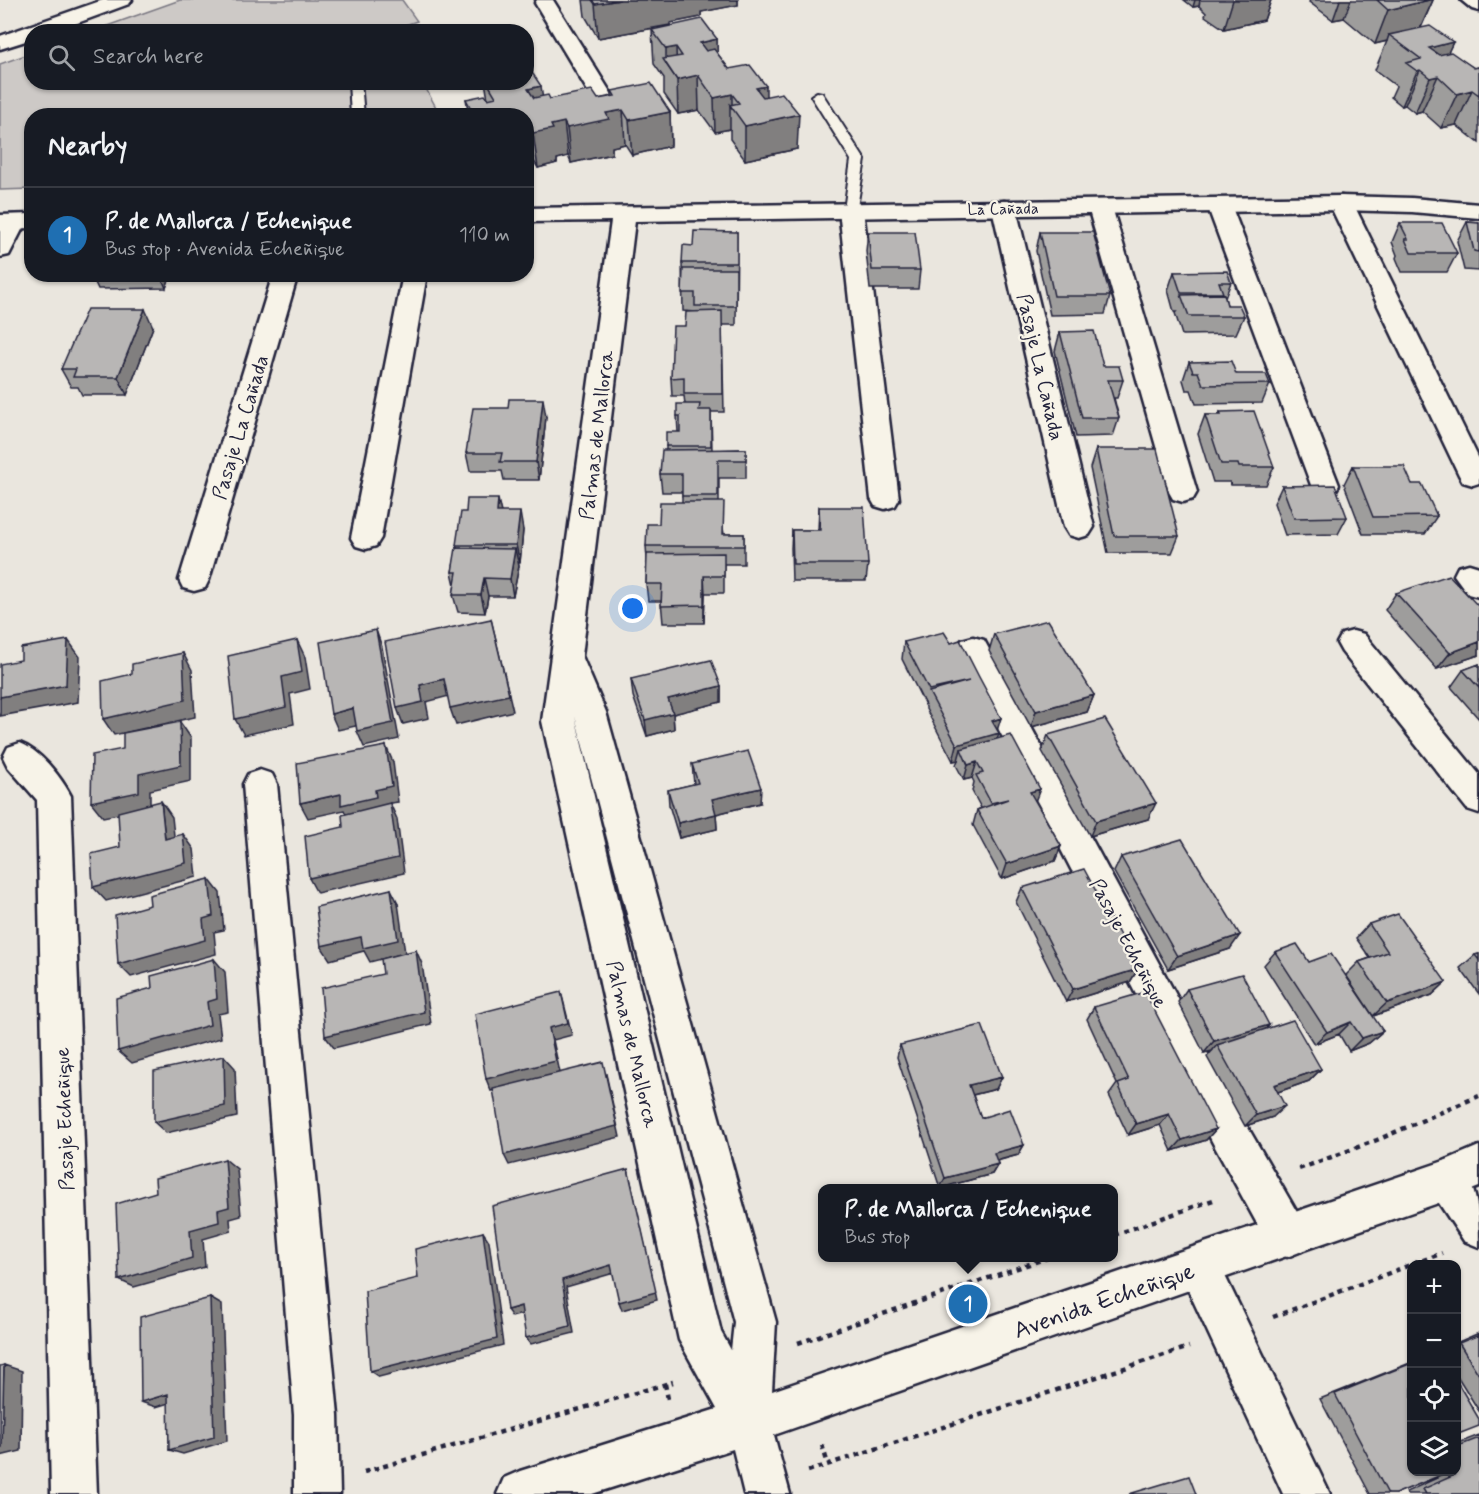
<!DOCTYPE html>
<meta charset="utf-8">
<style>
body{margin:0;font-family:Mynerve,sans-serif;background:#20242c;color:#f1f3f6}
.controls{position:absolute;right:18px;bottom:18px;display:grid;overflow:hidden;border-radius:12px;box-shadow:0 2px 4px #0004}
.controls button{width:54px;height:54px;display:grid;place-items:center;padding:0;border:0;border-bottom:2px solid #363941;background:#171b24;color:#f1f3f6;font:30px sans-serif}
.you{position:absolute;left:633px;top:609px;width:21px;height:21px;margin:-15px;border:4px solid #fff;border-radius:50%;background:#1a73e8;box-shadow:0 0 0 9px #1a73e833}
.badge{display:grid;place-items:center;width:39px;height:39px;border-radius:50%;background:#1f6fb2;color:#fff;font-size:20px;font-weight:700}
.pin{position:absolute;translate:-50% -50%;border:3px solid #fff;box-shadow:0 2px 6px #0006}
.popup{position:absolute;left:818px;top:1184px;width:300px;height:78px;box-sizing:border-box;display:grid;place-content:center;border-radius:12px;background:#171b24;filter:drop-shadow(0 2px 4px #0005);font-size:20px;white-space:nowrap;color:#9ea1a6}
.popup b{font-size:22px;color:#f1f3f6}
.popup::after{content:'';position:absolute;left:50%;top:100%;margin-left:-12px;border:12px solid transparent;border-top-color:#171b24}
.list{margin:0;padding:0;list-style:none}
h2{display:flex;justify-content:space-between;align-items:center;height:78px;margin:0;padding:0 24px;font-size:26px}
h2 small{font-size:20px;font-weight:400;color:#9ea1a6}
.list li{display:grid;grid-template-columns:39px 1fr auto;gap:18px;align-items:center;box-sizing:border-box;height:96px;padding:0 24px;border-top:2px solid #363941}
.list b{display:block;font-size:22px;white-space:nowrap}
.list p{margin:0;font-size:20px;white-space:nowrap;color:#9ea1a6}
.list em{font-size:20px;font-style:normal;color:#9ea1a6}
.icon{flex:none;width:33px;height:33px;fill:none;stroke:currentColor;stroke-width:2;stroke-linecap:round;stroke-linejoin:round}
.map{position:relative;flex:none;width:1479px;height:1494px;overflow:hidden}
.search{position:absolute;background:#171b24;box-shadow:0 2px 4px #0004;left:24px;top:24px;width:510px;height:66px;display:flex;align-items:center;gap:15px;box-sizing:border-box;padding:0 21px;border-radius:24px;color:#9ea1a6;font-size:22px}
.panel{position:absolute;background:#171b24;box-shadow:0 2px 4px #0004;left:24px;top:108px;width:510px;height:174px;border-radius:24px}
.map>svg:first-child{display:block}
</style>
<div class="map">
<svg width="1479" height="1494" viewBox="0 0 1479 1494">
<rect width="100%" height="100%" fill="#eae6de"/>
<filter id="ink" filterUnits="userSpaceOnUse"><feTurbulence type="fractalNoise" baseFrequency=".0167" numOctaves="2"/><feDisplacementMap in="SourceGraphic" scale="12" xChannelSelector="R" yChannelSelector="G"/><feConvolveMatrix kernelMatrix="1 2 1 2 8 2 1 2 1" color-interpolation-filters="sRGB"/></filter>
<g filter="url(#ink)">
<path fill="#cdc9c6" stroke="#787680" stroke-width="1.5" d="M180,0H402L417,21L396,28L397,32L93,31Z
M31,53L32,82L423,83L440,115L32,116L31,189L0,190V64Z"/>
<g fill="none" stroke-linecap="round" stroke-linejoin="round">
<g stroke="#22223b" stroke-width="4">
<path id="lane" d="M349,82H361L364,116H351Z
M817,92L822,93L865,160L856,213L851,214L844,210L851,160L811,96Z"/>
</g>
<g stroke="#22223b" stroke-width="5">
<path id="street" d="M537,0H553L614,98L611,103L603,105L595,103L535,3Z
M1341,196L1349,198L1353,203L1479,459V483L1473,485L1463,482L1459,475L1329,203L1333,198Z
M1219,198L1227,200L1231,205L1339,485L1335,492L1325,495L1315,492L1311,485L1207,205L1211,200Z
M1100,200L1108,202L1112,207L1197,492L1193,499L1183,502L1173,499L1169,492L1088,207L1092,202Z
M1004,201L1012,203L1016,208L1094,527L1089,535L1079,538L1069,535L1064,527L992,208L996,203Z
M851,203L859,205L863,210L899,499L895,506L885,509L875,506L871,499L839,210L843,205Z
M14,215L22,217L26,222L9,255L0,257V226L6,217Z
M273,274H298L209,580L205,588L194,591L183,588L179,580Z
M403,274H427L381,538L376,546L366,549L356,546L351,538Z
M1469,564L1479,567V597L1468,594L1454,575L1458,567Z
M1353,631L1364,634L1479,774V813L1467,809L1342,652L1337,643L1342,634Z
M973,637L984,640L1243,1119L1302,1221L1308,1236L1302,1251L1287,1257L1272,1251L1215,1147L957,649L962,640Z
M20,743C40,750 61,777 71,796L97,1494H51L37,800L8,767L3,757L8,747Z
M260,770L272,774L277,784L338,1415L340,1494H294V1415L243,784L248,774Z
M1447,1160C1479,1176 1479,1211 1479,1247L1464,1241L1433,1194L1427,1180L1433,1166Z
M1199,1247L1214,1253L1330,1494H1283L1178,1268L1184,1253Z"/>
</g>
<g stroke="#22223b" stroke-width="5">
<path id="secondary" d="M103,0H132L129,4L53,32H32V39L0,49V36Z
M1461,0H1479V11L1472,9Z
M1341,196L1412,198L1479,204V218L1412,212L1341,210L635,221L582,656L606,712L776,1322L772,1391L1444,1161L1479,1146V1187L1447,1200L774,1435L790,1494H744L733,1449L592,1494H497L504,1478L520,1471L717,1409L679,1340L542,721L611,221L526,222V208ZM575,716L734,1322L731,1350L721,1332Z
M32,214V228L0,229V215Z"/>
</g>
<path stroke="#22223b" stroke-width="4.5" stroke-dasharray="5 5" stroke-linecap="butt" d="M1299,1169L1377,1140L1479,1096
M1114,1235L1216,1199
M1273,1317L1442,1253
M798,1343L1047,1258
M665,1384L668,1399
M822,1445L828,1464
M808,1471L1189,1347
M364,1472L673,1382"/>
<use href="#lane" fill="#f7f3e8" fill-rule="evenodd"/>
<use href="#street" fill="#f7f3e8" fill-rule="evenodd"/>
<use href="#secondary" fill="#f7f3e8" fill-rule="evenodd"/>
</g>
<path fill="#9e9d9c" stroke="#22223b" stroke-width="1.5" d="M583,0H738V5L701,12V17L670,23V25L598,38L585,16Z
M1184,0H1271L1264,20L1224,29L1205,16L1206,13L1199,6L1193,7Z
M1310,0H1433L1421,28L1453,42L1448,52L1474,68L1479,67V143L1456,125L1441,128L1422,111L1415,113L1405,105L1402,106L1391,97L1396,86L1375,70L1387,41L1375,44L1344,18L1333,20L1309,2Z
M652,30L717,39V53L729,69L766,96L797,149L745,160L730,139V129L715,132L699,110L678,114L664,94V78L654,64Z
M485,82H526L542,97L550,99H598L612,96V91L670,112L671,146L632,155L625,144L612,147V154L571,163L568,156L557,159V163L538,168L526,149V116H469L466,99H488Z
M1467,222L1479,223V271L1464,270L1457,241Z
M1400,223L1457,253L1447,272H1402L1396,258L1397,255L1392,242Z
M737,232L736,325H722L724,412H711L712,450L746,449V478H719V502L724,534H744V564H724V593H705L704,623H663L661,601H648L646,584L647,559L646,546L659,524L682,502V492H662L660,474L666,450V446L678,432L677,416L685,404L684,396H672L671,378L685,326L695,312L683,311L682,263L693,246Z
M868,232L920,270L918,289H870L866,251Z
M1040,232L1110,296L1105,314L1050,315L1036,251Z
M1174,272L1231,282L1225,298L1227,305L1244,316L1236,334L1182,335L1175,313L1176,312H1174L1168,290Z
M91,274H171L166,288L98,289Z
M153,327L127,395H82L78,387H71L61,369Z
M1060,332L1103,366L1123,380L1117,398H1114L1119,418L1113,436L1076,437L1055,351Z
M1189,362L1236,374L1270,384L1262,403L1196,404L1191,390H1186L1183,380Z
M1220,412L1274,467L1266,485H1231L1230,482H1213L1198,434L1205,415H1219Z
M546,417L539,480H504L502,471H470L466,453Z
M1096,449L1179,536L1172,553H1108L1090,468Z
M1353,466L1412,484L1437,516L1425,534H1363L1344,484Z
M1282,486L1347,517L1338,534L1285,535L1274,503Z
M819,507L868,564L866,581H792L791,548L792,530H818Z
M501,512L523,530L520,563H518L519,566L513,596H488L485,613L458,612L453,595L455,585L452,572L457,548L456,545Z
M1396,593L1479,607V655L1437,669L1385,610Z
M994,634L1094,695L1087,712L1031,727L989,651Z
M904,642L997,731L999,733L997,739L1036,801L1061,846L1055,861L1002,879L973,825L977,810L981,808L972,791L974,782L972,778L964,780L956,765L958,760L953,761L926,709V707L902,659Z
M1479,664V719L1451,687L1463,670Z
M631,679L721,686V702L673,714L674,729L647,736L633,696Z
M1048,735L1148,819L1090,836L1042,751Z
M692,764L760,803L716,814L717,829L679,838L669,805L668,790L694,784Z
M1121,857L1230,949L1168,969L1114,872Z
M1022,888L1138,969L1130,982L1066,1002L1016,902Z
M1369,924L1446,982L1432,995L1373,1016L1346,975L1359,962L1370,958L1356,938Z
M1275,952L1309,962L1383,1031L1369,1043L1349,1051L1339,1034L1314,1044L1264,965Z
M1479,954V994L1460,968L1475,955Z
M1187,989L1269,1025L1266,1029L1321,1069L1309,1081L1278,1092L1273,1117L1245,1126L1207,1057L1212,1051L1204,1053L1178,1002Z
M1094,1007L1216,1129L1206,1140L1172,1151L1160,1125L1128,1135L1109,1095L1117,1084L1087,1019Z
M900,1045L1002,1077L996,1089L973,1095L981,1118L1024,1145L1018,1155L997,1161L998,1164L992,1174L940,1188L897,1057Z
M1479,1333V1411L1456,1374V1343Z
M1412,1362V1472H1456V1444L1479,1435V1494H1407L1406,1492L1437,1478L1436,1477L1395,1494H1370L1320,1399Z"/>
<path fill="#817f7f" stroke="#22223b" stroke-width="1.5" d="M620,0H738V5L701,12V17L670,23V25L598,38L595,4Z
M1195,0H1200L1199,6L1193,7Z
M1233,0H1271L1264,20L1224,29Z
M1340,0H1351L1344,18L1333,20Z
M1429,0H1433L1418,33L1389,35L1387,41L1375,44L1388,10Z
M717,39L718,73L700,43Z
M1453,42L1437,76L1420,70L1405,105L1402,106L1417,71L1429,48Z
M676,47L677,80L666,64V49Z
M698,75L699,110L678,114L677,80Z
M1438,76L1422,111L1415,113L1430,78Z
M541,86L546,121L528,89Z
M766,86V120L756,88Z
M1472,90L1456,125L1441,128L1457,94Z
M732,94V108L730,105V129L715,132L714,98Z
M623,110L625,144L612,147V154L571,163L567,128L606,113Z
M670,112L671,146L632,155L629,120Z
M799,114L797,149L745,160V126Z
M564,122L568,156L557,159V163L538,168L533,133L551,125Z
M160,274H171L166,288Z
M145,309L153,327L127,395L118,377Z
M543,399L546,417L539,480L536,462Z
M498,499L502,517L497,512Z
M520,512L523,530L520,563L516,545Z
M515,549L519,566L513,596L510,579Z
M704,576L705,593L704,623Z
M484,578L488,596L485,613L481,595Z
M491,619L513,711L456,725L450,708Z
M376,630L382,647L399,739L364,747L357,731Z
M68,640L80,657L78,702L0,716V697Z
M297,640L305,657L310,689L290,694L294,724L244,735L235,719L282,677Z
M1479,642V655L1437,669L1450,653Z
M183,653L192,670L195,717L114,735L103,719Z
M444,679L449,696L426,702L429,718L403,724L397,708L420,685Z
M721,686V702L673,714L674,729L647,736L645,720L668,699Z
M1094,695L1087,712L1031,727L1036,711Z
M353,708L360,725L338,730L331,714Z
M1001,718L996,734L999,733L994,749H961L958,760L953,761L957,745L992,721Z
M180,722L191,738V781L150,790V808L103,817L91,802L139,774Z
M386,746L393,762L398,802L390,803L397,819L404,873L317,893L309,878L349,820L344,810L308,818L300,803L341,794L375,790Z
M977,762L972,778L964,780L968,765Z
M761,788L760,803L712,815V799Z
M1040,789L1034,804L1030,792Z
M161,801L172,817L176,854L165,839Z
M1156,803L1148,819L1090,836L1096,821Z
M716,814L717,829L679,838L678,823Z
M183,834L194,849L197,877L106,901L93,887Z
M1061,846L1055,861L1002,879L1007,864Z
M209,879L220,893L224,930L214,932L216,954L131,977L118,964L203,919Z
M391,889L398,903L405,953L370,962L364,951L330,960L321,946Z
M1240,935L1230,949L1168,969L1177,956Z
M416,950L422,964L431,1024L334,1048L325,1036Z
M214,959L225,972L228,1012L218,1014L221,1038L132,1063L118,1051L207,1002Z
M1138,969L1130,982L1066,1002L1073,989Z
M1446,982L1432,995L1373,1016L1387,1003Z
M561,992L572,1035L553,1040L560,1073L491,1091L486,1079L549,1028Z
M1351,1022L1339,1034L1314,1044L1327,1032Z
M1269,1025L1258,1038L1217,1045L1212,1051L1204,1053L1214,1041Z
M1383,1031L1369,1043L1349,1051L1362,1038Z
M224,1056L235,1068L237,1117L166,1133L154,1122Z
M1321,1069L1309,1081L1263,1097L1274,1085Z
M606,1074L620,1137L509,1165L504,1155Z
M1002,1077L996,1089L964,1097L969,1085Z
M1285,1106L1273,1117L1245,1126L1256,1115Z
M1169,1114L1160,1125L1128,1135L1136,1124Z
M1216,1129L1206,1140L1172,1151L1182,1140Z
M1024,1145L1018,1155L988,1163L994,1153Z
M225,1159L237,1169L241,1216L230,1219L231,1231L203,1239L205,1267L134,1287L119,1280L190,1230L218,1210Z
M998,1164L992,1174L940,1188L945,1178Z
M628,1169L657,1300L622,1310L619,1302Z
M483,1232L489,1241L503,1345L379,1377L370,1371Z
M611,1265L614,1273L566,1287L574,1333L531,1344L526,1338L562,1280Z
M210,1298L222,1305L227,1441L183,1454L169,1450Z
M521,1306L526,1313L512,1317L507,1310Z
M4,1365L22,1371L21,1451L0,1456Z
M168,1394L182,1399L156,1407L141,1402Z"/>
<path fill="#b8b6b5" stroke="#22223b" stroke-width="1.5" d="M592,0H620L595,4Z
M1377,0H1429L1388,10Z
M702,19L717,39L700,43L706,51L714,49L729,69L750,65L766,86L756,88L763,97L782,93L799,114L745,126L730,105L739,103L732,94L714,98L698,75L677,80L663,59L682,56L676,47L666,49L652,30Z
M1430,26L1453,42L1429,48L1439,55L1451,52L1474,68L1479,67V95L1472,90L1457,94L1438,76L1430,78L1420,70L1417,71L1406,63L1421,59L1389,35Z
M526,68H529L541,86L528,89L534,98L548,95L550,99L592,90L598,99L615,96L612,91L651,83L670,112L629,120L623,110L606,113L609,119L567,128L564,122L551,125L553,129L533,133L526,123V116H522L521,114L515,116H475L466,99L485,95L488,99L496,97L487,82H526Z
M180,110L182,116H152Z
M32,141V166L28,142Z
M1467,222L1479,223V252L1474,251Z
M1400,223H1442L1457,253H1411L1405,239H1408Z
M694,231L737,232V263H682L683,245L693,246Z
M868,232H915L920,270H872Z
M1040,232H1093L1110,296H1054Z
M683,269H736V306H695V293H682Z
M1227,271L1231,282H1219L1223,293H1181L1174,272Z
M1224,294L1227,305H1239L1244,316H1189L1181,295Z
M87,309H145L118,377H73L76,369H61Z
M722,311L723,394H684V377L671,378L673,326H685L686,312Z
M1094,331L1103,366H1119L1123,380H1108L1119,418H1082L1060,332Z
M1231,361L1236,374H1266L1270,384L1203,385L1198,372H1193L1189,362Z
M509,399H543L536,462H500L502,453H466L473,408H508Z
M677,404H700L699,410H711V446H666V432H680V416H677Z
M1254,411L1274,467H1239L1238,464H1221L1205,415H1221L1220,412Z
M746,449V460H718V496H682V474H660L662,450Z
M1096,449H1157L1179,536H1114Z
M1353,466H1404L1412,484H1422L1437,516L1373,517Z
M1335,485L1347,517L1294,518L1282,486Z
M467,499H498L497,512H520L516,545H456L461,512H466Z
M660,502H724L723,534H744V546H646L647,524H659Z
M819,507H864L868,564H793L792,530H820Z
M456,548L515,549L510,579L484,578L481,595H453L457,572H452Z
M724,553V576H704V605L661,606L662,584H646L647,554Z
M1449,575L1479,607V642L1450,653L1396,593Z
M491,619L509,695L450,708L444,679L420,685L423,702L397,708L385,642Z
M1048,620L1094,695L1036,711L994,634Z
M376,630L393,723L357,731L353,708L331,714L320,642Z
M944,632L951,643L960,640L979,677L1001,718L992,721L999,733L957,745L929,692L969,681L929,690L904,642Z
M68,640L66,685L0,697V664L21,660V648Z
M297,640L302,672L282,677L286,707L235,719L228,656Z
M183,653L185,700L103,719L102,681L132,674V664Z
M711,660L721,686L668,699L673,713L645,720L631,679Z
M1479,664V688L1463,670Z
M1105,719L1156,803L1096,821L1048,735Z
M180,722L181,765L139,774V792L91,802L92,755L123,749V733Z
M1011,735L1040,789L1030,792L1061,846L1007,864L977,810L1008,799L991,803L976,775L983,773L977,762L968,765L961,749Z
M386,746L392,786L375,790L376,797L341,805V794L300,803L297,763Z
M748,751L761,788L712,799L716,814L678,823L668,790L698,783L692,764Z
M161,801L165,839L183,834L186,863L93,887L91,854L120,847L118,812Z
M390,803L398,858L309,878L305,836L343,827L342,815Z
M1182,839L1240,935L1177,956L1121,857Z
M1084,869L1138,969L1073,989L1022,888Z
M209,879L213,916L203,919L205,940L118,964L115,915L150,905L149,895Z
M391,889L398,940L363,948L361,937L321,946L316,907Z
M1398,914L1446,982L1387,1003L1359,962L1388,952L1369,924Z
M1297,944L1309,962L1331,954L1383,1031L1362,1038L1351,1022L1327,1032L1275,952Z
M416,950L424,1012L325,1036L321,988L383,974L381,959Z
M1479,954V960L1475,955Z
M214,959L217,999L207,1002L210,1025L118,1051L116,998L152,988L151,976Z
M1242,974L1269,1025L1214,1041L1187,989Z
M561,992L568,1023L549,1028L556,1061L486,1079L475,1014Z
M1145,992L1216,1129L1182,1140L1169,1114L1136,1124L1118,1084L1129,1080L1094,1007Z
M1293,1020L1321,1069L1274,1085L1285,1106L1256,1115L1217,1045Z
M982,1025L1002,1077L969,1085L981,1118L1010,1109L1024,1145L994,1153L998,1164L945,1178L900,1045Z
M224,1056L225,1106L154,1122V1071Z
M603,1062L617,1126L504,1155L493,1089Z
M225,1159L229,1207L218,1210L219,1222L190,1230L192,1258L119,1280L116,1204L156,1192L155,1178Z
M628,1169L656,1292L619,1302L611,1265L562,1280L570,1326L526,1338L521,1306L507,1310L492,1206Z
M483,1232L497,1339L370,1371L365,1291L418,1278L415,1249Z
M210,1298L214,1437L169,1450L168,1394L141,1402L140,1317Z
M1479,1335V1375L1459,1343Z
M1412,1363V1472H1439L1441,1475L1395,1494H1388L1335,1394Z
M4,1365L2,1447H0V1366Z
M1456,1380L1479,1419V1426L1456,1435Z
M1479,1438V1494H1426L1423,1489L1455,1475L1453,1472H1456V1447Z
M1189,1476L1196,1494H1129Z"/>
</g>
<g text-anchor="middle" stroke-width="4.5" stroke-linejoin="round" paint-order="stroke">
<g font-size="16" fill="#22223b" stroke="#f7f3e8">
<text transform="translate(1003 208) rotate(-1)" y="6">La Cañada</text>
</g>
<g font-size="20" fill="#22223b" stroke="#f7f3e8">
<text transform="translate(1041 367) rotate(77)" y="7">Pasaje La Cañada</text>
<text transform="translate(240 427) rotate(-73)" y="7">Pasaje La Cañada</text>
<text transform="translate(596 435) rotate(-83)" y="7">Palmas de Mallorca</text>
<text transform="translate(1129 943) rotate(62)" y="7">Pasaje Echeñique</text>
<text transform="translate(633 1044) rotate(77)" y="7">Palmas de Mallorca</text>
<text transform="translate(64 1119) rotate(-92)" y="7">Pasaje Echeñique</text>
</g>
<g font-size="24" fill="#22223b" stroke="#f7f3e8">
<text transform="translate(1104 1300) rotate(-19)" y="8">Avenida Echeñique</text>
</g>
</g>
</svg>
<div class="controls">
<button>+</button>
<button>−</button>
<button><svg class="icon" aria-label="locate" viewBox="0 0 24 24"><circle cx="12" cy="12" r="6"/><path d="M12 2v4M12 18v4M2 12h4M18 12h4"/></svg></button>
<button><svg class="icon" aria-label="layers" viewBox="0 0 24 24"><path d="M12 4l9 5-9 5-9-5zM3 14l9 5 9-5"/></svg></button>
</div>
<div class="you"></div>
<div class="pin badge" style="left:968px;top:1304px">1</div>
<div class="popup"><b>P. de Mallorca / Echenique</b>Bus stop</div>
<div class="search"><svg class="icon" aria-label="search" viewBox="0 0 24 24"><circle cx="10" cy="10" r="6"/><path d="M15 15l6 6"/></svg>Search here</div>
<section class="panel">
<h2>Nearby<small></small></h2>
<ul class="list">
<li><span class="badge">1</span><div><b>P. de Mallorca / Echenique</b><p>Bus stop · Avenida Echeñique</p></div><em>110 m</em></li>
</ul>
</section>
</div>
